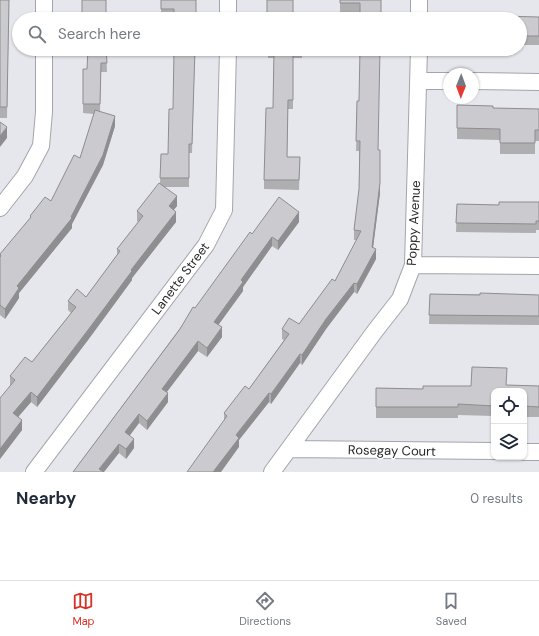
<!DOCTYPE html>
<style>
body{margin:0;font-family:"DM Sans",sans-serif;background:#f6f6f7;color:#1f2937}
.controls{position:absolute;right:12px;bottom:12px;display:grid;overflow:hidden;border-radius:8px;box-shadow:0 1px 3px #0004}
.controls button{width:36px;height:36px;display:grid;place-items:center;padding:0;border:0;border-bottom:1px solid #e0e1e3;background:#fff;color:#1f2937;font:20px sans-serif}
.compass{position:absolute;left:443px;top:68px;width:36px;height:36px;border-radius:50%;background:#fff;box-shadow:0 1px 3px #0004;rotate:181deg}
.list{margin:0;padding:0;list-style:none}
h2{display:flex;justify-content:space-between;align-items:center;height:52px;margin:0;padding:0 16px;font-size:17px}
h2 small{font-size:13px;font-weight:400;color:#747a83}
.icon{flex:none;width:22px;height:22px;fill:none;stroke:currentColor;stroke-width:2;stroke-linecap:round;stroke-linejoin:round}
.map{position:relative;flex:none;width:539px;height:472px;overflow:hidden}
.search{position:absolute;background:#fff;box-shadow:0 1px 3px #0004;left:12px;right:12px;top:12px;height:44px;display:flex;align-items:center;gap:10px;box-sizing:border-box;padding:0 14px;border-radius:22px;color:#747a83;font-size:15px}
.sheet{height:108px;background:#fff}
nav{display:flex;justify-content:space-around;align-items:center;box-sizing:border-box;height:56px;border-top:1px solid #e0e1e3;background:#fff;font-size:11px;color:#747a83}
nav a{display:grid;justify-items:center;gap:2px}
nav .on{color:#d93025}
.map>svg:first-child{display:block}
</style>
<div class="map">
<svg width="539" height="472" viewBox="0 0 539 472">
<rect width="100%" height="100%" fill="#e6e7ec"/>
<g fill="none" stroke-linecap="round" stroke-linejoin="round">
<g stroke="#a3a5aa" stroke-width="18">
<path id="minor" d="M44,0V19
M228,19V0
M419,19V0
M419,81H449
M473,81L539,82
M0,208L25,176L41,146L44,112V49
M413,265L539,266
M290,449L494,451
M524,452H539
M34,472L206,245L224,210L228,49
M272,472L375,331L400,299L413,265L419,49"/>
</g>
<use href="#minor" stroke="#fff" stroke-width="16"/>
</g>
<path fill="#afaeb1" d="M0,0H9L7,118H0Z
M161,0L196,19L161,18Z
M340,0H381L360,13L340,12Z
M539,17V45H520V19H501Z
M106,49L107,72H101L100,111L115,126L103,165L72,224V228L19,293V298L5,319L0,315V254L30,219V216L51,201L80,158L94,114L83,113V69H87Z
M195,49L192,153H189V187H165L177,206L173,210L176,222L132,278V280L88,340L37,407L31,402L18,417L22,430L0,459L10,385V376L32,362L71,313L68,310V301L86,297L117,255V249L138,222L137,221V211L160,184L161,154H168L173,109Z
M268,49H302V58H293V109H288L287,157H300L299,190L264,189V180L273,108L274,58H268Z
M357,101L378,150L380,193L373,247L376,259L357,294L354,292L326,329L302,365L300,363L271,404L269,402L239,440V447L224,421V413L249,389L284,340L282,339V329L299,324L335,281L357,240H354V230L359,189V151H356Z
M493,108L539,109V141H535V154H500V140L457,139V128Z
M539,202V230H536V233L456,232L457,204L499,205Z
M299,222L278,250L272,246L243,287V291L218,325L222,337L207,357L198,351L167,392L168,402L147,430L139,423L129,436L134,448L126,459L119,453L73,472L195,308L252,234Z
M430,294L539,295V325L429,324Z
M506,385L539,386V417H524V391H494V416L458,415V418H376V388L423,389Z"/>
<path fill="#8e8d90" d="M115,116V126L103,165L72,224V228L19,293V298L5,319V309L17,286Z
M7,127V138L0,147V136Z
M380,150V193L372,256V247Z
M177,196V206L169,216V206Z
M176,212V222L132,278V280L88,340L37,407V397L131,270Z
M299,212V222L278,250V241Z
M272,237V246L243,287V291L214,331V322L241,280Z
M376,249V259L357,294V284Z
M354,283V292L326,329L302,365V355L326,319Z
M222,327V337L207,357V348Z
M198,341V351L162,398V389Z
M300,354V363L271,404V394Z
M31,392V402L13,423V413Z
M168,393V402L147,430V421Z
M269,393V402L239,440V447L221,472H213L236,435Z
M139,414V423L125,442V432Z
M22,420V430L0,459V449Z
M134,439V448L126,459V449Z
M119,444V453L104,472H99V469Z"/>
<path fill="#cbcace" stroke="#8e8d90" d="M0,0H9L7,107H0Z
M82,0H106V19H82Z
M161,0H196V19H174V9H161Z
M267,0H293V19H267Z
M340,0H381V19H360V3H340Z
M501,16L539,17V36H520V19H456V18L501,19Z
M88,49H106L107,63H101L100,104H83V69H87Z
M174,49H195L192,144H189V178H160L161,154H168L169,109H173Z
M274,49H302H293V100H288L287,157H300L299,180H264L266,108H273Z
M360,49H380L378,150H380V183L372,247L376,249L357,284L354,283L326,319L302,355L300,354L271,394L269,393L236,435L239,438L213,472H187L227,416L224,413L245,386L249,389L289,334L282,329L289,318L299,324L332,279L335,281L361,231L354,230L359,189L360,141H356L357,101H359Z
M457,105L493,106V108L539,109V130H535V143H500V129L457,128Z
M95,110L115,116L103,155L71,217L72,218L17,286L19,288L5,309L0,305V257L1,256L0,254L31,217L30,216L45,197L51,201L74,155L80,158Z
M0,122L7,127L0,136Z
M159,183L177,196L169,206L176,212L131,270L132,271L88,330L37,397L31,392L13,413L22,420L0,449V398L15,380L10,376L25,357L32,362L76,307L68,301L77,289L86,297L120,251L117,249L143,216L137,211Z
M279,197L299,212L278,241L272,237L241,280L243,282L214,322L222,327L207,348L198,341L162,389L168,393L147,421L139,414L125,432L134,439L126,449L119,444L99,469L104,472H73L180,329L193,307L195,308L250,232L252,234Z
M499,202H539V221H536V224L456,223L457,204L499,205Z
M480,293L539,295V316L429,315L430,294L480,295Z
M472,367L507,368L506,385L539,386V407L524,406V391H494V406L458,404V407H376V388L423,389V386H471Z"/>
<g text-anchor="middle" stroke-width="3" stroke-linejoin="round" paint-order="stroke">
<g font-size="13" fill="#272729" stroke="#fff">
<text transform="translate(413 223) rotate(-87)" y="5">Poppy Avenue</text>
<text transform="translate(180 278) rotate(-53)" y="5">Lanette Street</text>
<text transform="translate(392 450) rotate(1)" y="5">Rosegay Court</text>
</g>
</g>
</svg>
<div class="controls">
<button><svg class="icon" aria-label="locate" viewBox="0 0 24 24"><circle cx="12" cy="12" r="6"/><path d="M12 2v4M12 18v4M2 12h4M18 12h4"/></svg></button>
<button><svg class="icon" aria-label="layers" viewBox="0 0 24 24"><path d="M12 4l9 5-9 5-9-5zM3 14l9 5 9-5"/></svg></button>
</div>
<svg class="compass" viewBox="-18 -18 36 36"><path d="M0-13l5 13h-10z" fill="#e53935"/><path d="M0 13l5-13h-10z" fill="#747a83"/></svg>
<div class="search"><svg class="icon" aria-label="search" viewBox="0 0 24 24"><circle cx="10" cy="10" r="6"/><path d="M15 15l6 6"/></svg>Search here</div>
</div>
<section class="sheet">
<h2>Nearby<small>0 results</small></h2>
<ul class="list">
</ul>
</section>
<nav>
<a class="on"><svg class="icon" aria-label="map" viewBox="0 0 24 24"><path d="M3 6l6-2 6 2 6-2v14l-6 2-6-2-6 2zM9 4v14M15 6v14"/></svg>Map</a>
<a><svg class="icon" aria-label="directions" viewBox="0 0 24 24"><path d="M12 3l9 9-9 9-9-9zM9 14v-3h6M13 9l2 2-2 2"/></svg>Directions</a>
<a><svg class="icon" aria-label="saved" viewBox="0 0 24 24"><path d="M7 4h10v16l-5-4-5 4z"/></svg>Saved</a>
</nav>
